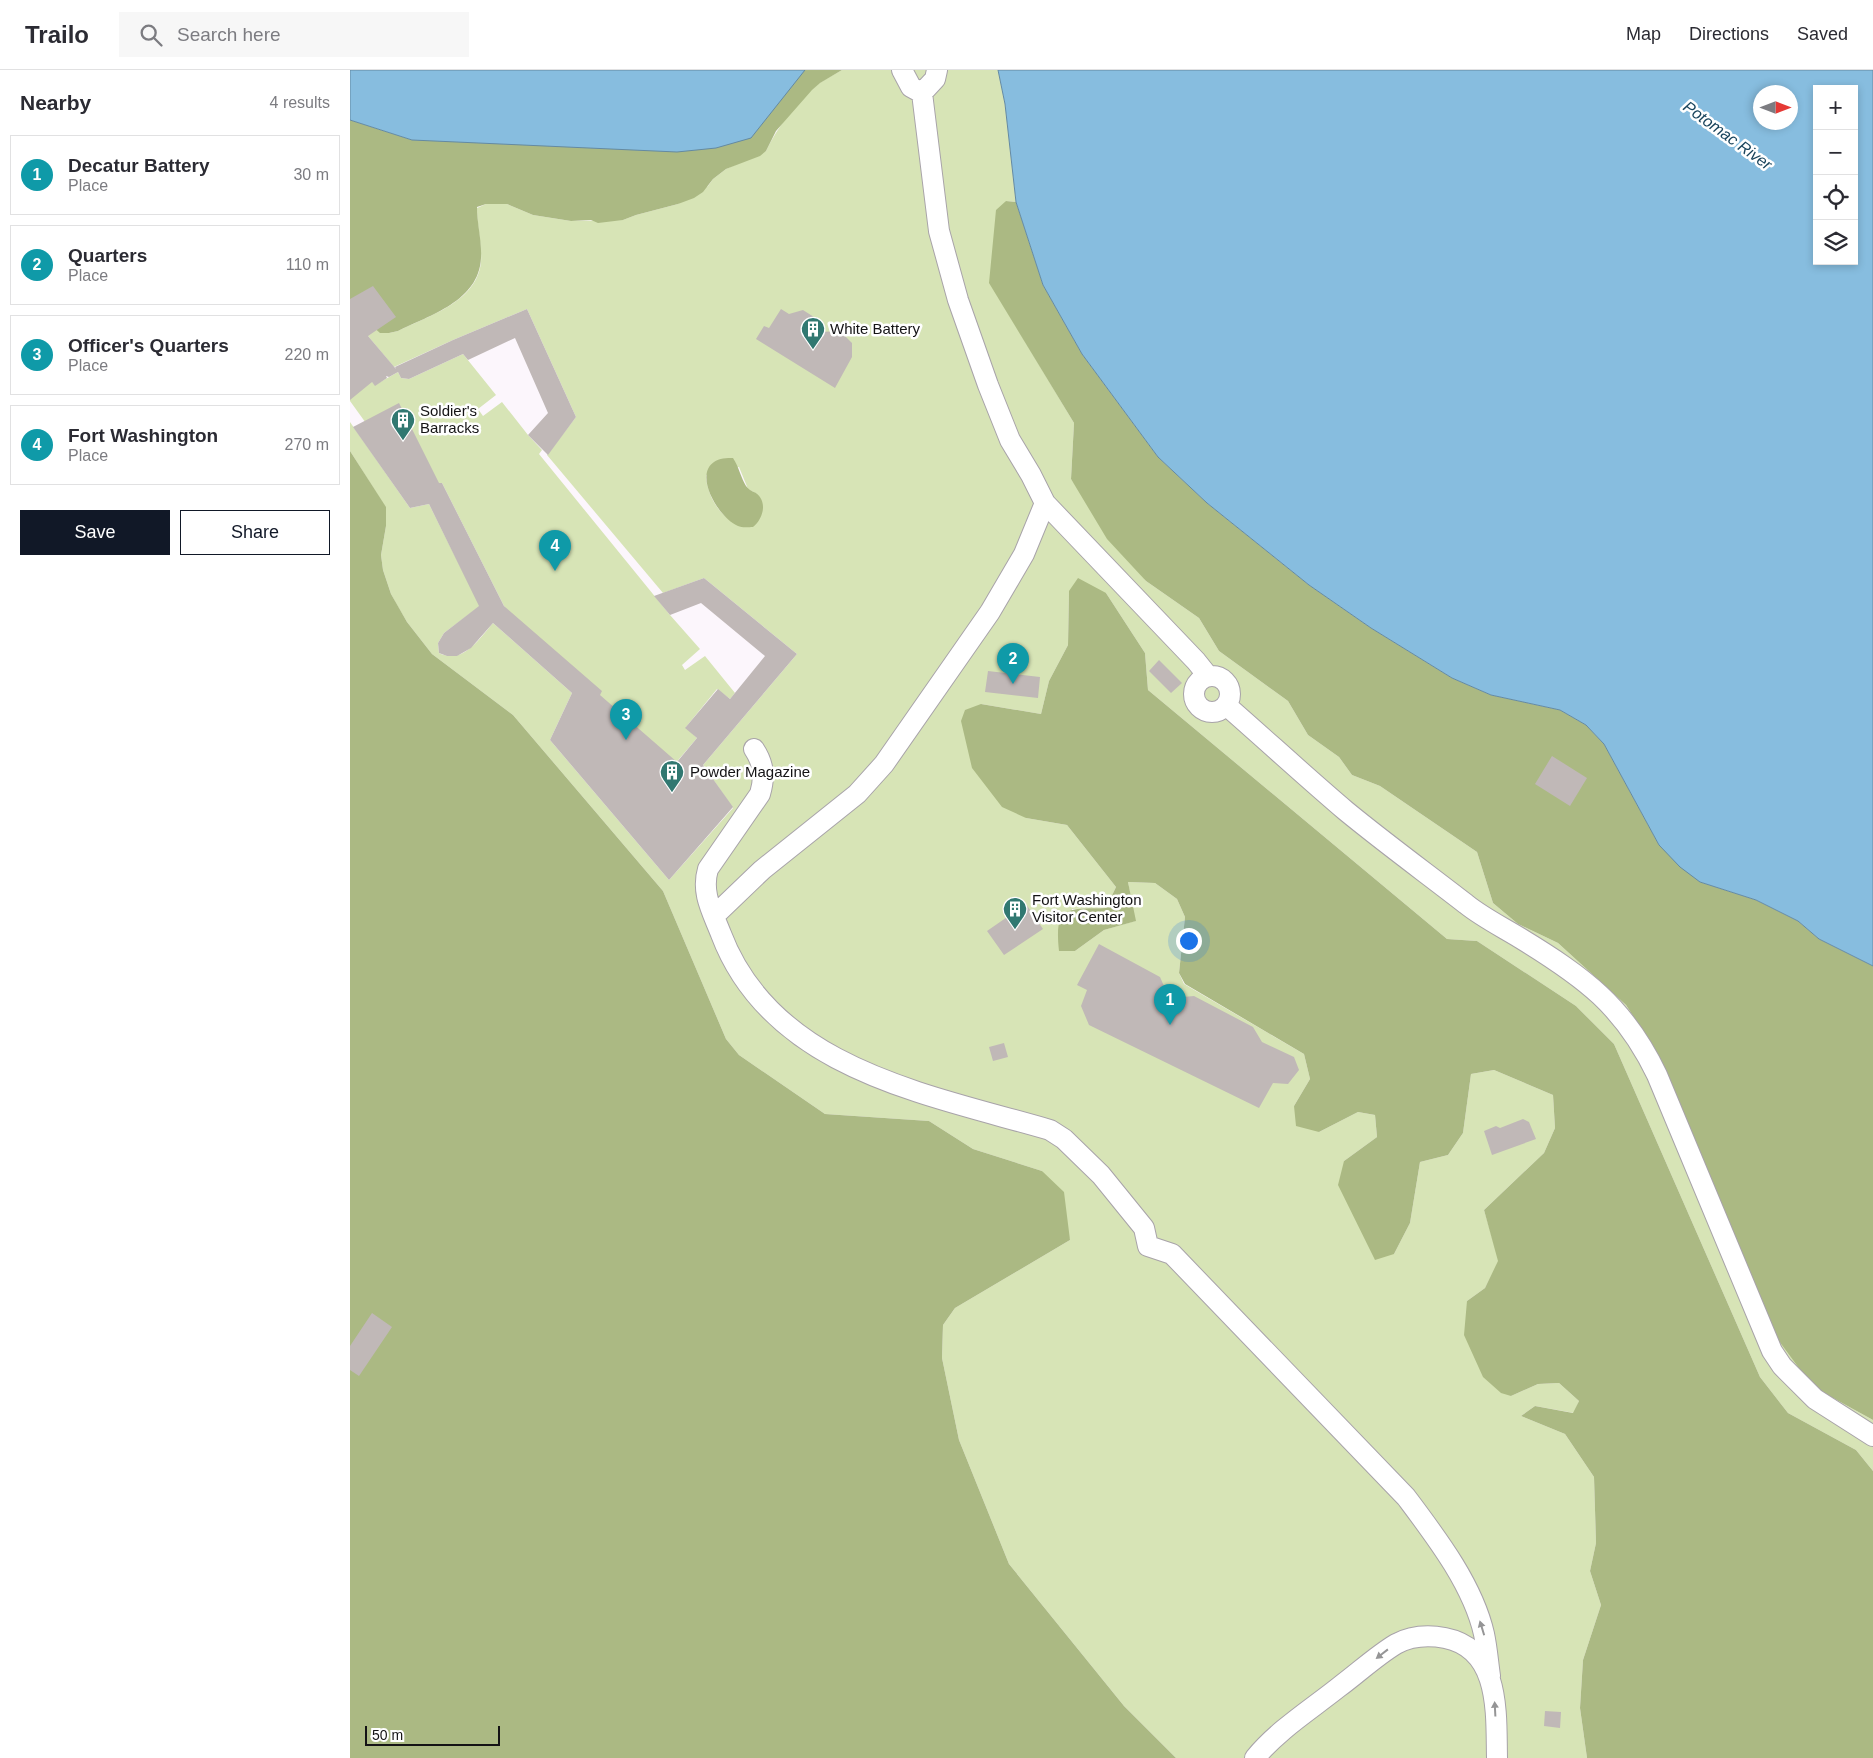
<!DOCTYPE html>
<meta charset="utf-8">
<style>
body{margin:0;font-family:Helvetica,sans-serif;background:#f7f7f7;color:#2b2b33}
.controls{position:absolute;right:15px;top:15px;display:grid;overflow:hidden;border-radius:0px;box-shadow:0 2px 8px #0003}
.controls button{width:45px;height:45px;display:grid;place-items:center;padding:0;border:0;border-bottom:1px solid #e1e1e2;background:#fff;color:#2b2b33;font:25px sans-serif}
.compass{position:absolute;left:1403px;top:15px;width:45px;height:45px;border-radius:50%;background:#fff;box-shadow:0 2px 8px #0003;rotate:90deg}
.scale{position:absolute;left:15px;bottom:12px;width:135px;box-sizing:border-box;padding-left:5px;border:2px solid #141315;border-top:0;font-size:14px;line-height:18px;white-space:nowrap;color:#141315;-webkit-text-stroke:4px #fff;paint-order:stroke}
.you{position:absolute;left:838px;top:870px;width:18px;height:18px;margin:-12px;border:4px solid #fff;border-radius:50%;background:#1a73e8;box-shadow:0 0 0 8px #1a73e833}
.badge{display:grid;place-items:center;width:32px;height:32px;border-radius:50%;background:#111827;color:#fff;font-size:16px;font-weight:700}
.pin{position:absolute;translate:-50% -41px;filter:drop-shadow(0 1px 2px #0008)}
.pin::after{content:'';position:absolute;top:26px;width:18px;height:15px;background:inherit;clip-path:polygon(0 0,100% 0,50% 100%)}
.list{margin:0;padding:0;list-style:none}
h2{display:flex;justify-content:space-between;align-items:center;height:65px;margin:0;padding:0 20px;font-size:21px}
h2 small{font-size:16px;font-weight:400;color:#7c7c81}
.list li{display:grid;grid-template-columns:32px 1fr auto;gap:15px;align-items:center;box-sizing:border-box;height:80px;margin:0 10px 10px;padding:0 10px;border:1px solid #e1e1e2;border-radius:0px}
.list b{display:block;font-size:19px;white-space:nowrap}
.list p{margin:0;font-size:16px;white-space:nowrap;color:#7c7c81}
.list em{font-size:16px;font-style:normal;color:#7c7c81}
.actions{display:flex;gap:10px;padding:15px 20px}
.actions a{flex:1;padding:11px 0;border:1px solid #111827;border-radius:0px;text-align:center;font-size:18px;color:#111827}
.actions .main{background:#111827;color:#fff}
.icon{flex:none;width:28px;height:28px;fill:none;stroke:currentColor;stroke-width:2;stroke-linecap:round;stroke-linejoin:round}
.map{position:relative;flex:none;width:1523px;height:1688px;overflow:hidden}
header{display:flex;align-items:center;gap:30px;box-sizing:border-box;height:70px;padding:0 25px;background:#fff;border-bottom:1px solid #e1e1e2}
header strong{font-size:24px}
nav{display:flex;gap:28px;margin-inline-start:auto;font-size:18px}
.search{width:350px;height:45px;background:#f7f7f7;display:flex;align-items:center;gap:12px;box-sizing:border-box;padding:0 18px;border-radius:0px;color:#7c7c81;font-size:19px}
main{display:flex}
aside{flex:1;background:#fff}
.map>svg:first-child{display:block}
</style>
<header>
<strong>Trailo</strong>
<div class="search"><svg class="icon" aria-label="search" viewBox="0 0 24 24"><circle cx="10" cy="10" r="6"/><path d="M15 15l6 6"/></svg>Search here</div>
<nav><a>Map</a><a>Directions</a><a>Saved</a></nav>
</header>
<main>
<aside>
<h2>Nearby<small>4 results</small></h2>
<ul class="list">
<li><span class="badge" style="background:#0f9aa8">1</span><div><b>Decatur Battery</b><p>Place</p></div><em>30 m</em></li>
<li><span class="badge" style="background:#0f9aa8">2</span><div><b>Quarters</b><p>Place</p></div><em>110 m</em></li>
<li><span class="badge" style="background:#0f9aa8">3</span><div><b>Officer's Quarters</b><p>Place</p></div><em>220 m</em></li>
<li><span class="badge" style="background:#0f9aa8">4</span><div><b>Fort Washington</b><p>Place</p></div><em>270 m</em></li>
</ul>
<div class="actions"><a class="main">Save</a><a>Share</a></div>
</aside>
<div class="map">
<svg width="1523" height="1688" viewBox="0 0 1523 1688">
<rect width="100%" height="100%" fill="#fcf6fc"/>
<path fill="#d7e4b6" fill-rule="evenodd" d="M492,0H648L655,34L666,132L656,131L640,213L724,353L721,409L796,511L849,548L869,581L938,631L958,665L989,687L1002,705L1030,716L1127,782L1143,833L1168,854L1208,873L1276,935L1308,985L1463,1317L1523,1350V1401L1506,1380L1438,1343L1410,1307L1264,974L1226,936L1127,871L1097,869L798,620L795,583L756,523L719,521L718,575L699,611L691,644L631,634L676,748L717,755L766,817L756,838L722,839L725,881L754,860L785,851L778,812L805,813L827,829L835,847L829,903L834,914L954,984L960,1009L944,1036L969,1062L1008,1042L1025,1045L1027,1067L994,1091L1044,1184L1060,1153L1070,1092L1098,1085L1113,1063L1121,1004L1144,1000L1203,1025L1205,1058L1194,1083L1134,1140L1149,1191L1135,1218L1117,1231L1161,1326L1188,1314L1209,1313L1229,1331L1224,1343L1185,1336L1171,1346L1215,1364L1244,1407L1246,1473L1240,1501L1251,1535L1233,1590L1230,1638L1237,1688H826L774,1636L659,1494L609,1370L592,1288L593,1255L605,1238L720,1170L692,1101L623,1079L579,1051L475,1044L389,985L376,969L313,821L163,645L82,584L57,552L47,535L41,524L33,500L31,485L36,456V438L0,381V352L60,438L79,434L130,536L94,563L88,573L89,583C113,595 129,569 143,553L222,623L200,670L319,810L383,738L353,695L447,584L354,508L313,523L197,385L226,347L177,239L103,270L44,297L12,259L13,252L39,263L48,261C78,246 127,232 131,192C132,174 127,156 127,138L136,134L146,133L157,134L183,145L221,151L273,150L286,145L328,134L358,116L363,109L376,99L416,81C428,56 447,32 468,14C475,9 484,5 492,0ZM389,397L398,419L407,424L393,457C388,454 383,452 379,449C366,441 356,420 356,405Z
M113,284L146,325L128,339L133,346L152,332L178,365L192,380L189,384L320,545L350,579L332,595L335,600L355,586L385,623L380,629L367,619L336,657L347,668L324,695L241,646L154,536L92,413L62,417L0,331V294L4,292L25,315L48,302L51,308L59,309Z"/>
<path fill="#abb983" d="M455,0H492L470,13L462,20L426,61L416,81L410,86L376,99L363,109L353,122L344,128L328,134L286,145L273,150L248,153L241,150L221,151L183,145L157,134H136L127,137C127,154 132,171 131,188C129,231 80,245 48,261L39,263H30L21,255H0V50L62,70Z
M656,131L666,132L693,215L732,284L808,387L857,433L959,515L1021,558L1102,608L1141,625L1210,640L1236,655L1254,674L1309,775L1350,812L1406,830L1448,851L1469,869L1523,896V1350L1463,1317L1429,1271L1308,985L1276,935L1208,873L1168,854L1143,833L1127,782L1030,716L1002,705L989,687L958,665L938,631L869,581L849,548L796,511L757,469L721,409L724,353L639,213L646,140Z
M0,381L36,437V456L31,485L33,500L41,524L57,552L82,584L163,645L313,821L376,969L389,985L475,1044L579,1051L623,1079L692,1101L714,1122L720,1170L605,1238L593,1255L592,1288L609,1370L659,1494L774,1636L826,1688H0Z
M383,388C389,397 391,408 396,416C399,420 402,421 406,423C418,432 413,449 403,457C399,457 392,458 388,456C370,449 343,406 364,392C369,388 377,388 383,388Z
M728,508L756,523L795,583L798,620L1097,869L1127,871L1226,936L1264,974L1410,1307L1438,1343L1506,1380L1523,1401V1688H1237L1230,1638L1233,1590L1251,1535L1240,1501L1246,1473L1244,1407L1215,1364L1171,1346L1185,1336L1223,1343L1229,1331L1209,1313L1188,1314L1161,1326L1151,1323L1133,1307L1114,1265L1117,1231L1135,1218L1148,1191L1134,1140L1194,1083L1205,1058L1203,1025L1144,1000L1121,1004L1113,1063L1098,1085L1070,1092L1060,1153L1044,1184L1025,1190L988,1115L994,1091L1027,1067L1025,1045L1008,1042L969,1062L946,1056L944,1036L960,1009L954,984L835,914L829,903L835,847L827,829L805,813L778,812L786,851L754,860L725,881H709C704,835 717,839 756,838L766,817L717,755L676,748L652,737L622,698L611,651L615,640L631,634L691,644L699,611L718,575L719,521Z"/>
<path fill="#87bddf" stroke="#648aa2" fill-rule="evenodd" d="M0,0H455L401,68L366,78L327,82L62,70L0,50Z
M648,0H1523V896L1469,869L1448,851L1406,830L1350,812L1330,797L1309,775L1254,674L1236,655L1210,640L1141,625L1102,608L1021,558L959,515L857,433L808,387L732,284L693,215L666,132L655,34ZM1467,19H1504V191H1467ZM1410,22H1440V52H1410Z"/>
<path fill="#c0b8b7" d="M23,216L46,247L18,266L46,299L45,297L103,270L177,239L226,347L198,385L178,365L198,343L165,268L118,290L113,284L59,309L51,308L48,302L39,307L36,306L37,308L25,316L22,312L0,330V229Z
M431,239L439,244L453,240L467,249L470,262L490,261L502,273V287L485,318L406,269L414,256L419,258Z
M49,333L89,413H92L154,536L252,621L250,625L327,692L347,668L335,658L368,619L380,629L415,586L351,533L320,545L304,526L354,508L447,584L353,695L383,737L319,810L200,670L222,623L143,553L121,578L107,586H97L89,583L88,573L94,563L129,536L79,434L60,438L3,357Z
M809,590L832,613L821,623L799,601Z
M638,601L690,607L688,628L635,622Z
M1202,686L1237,708L1220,736L1185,714Z
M676,834L693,859L654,885L637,861Z
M749,874L810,907L817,923L833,927L844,926L903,957L912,972L944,987L949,1000L938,1014L923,1013L909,1038L739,955L731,936L737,920L727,915Z
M654,973L658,987L643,991L639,977Z
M1173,1049L1179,1052L1186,1069L1142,1085L1134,1061L1146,1056L1150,1058Z
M22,1243L42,1257L9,1306L0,1300V1276Z
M1195,1641L1211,1642L1210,1658L1194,1656Z"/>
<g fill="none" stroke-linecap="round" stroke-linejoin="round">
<g stroke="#a8a3a9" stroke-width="22">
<path id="minor" d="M552,0L561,17L572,23
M572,23L589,161L608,230L638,315L660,370L681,405L695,433L846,591L858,606
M572,23L585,9L587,0
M844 624a18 18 0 1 1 36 0a18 18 0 1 1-36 0Z
M877,636C917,671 956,707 996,741C1035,773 1076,803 1116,834C1132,847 1152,857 1170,868C1234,907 1274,936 1307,1005L1422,1281L1432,1296L1465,1329L1523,1366
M404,679C414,694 415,707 410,724L358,799C351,823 362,841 371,864C422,999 577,1024 700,1060L714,1069L751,1105L794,1158L798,1176L822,1184L1056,1427C1086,1467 1123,1515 1134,1564C1137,1578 1138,1592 1140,1606
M364,846L412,800L507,724L534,694L640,542L674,484L695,433
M905,1688C928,1660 960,1640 989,1617C1008,1603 1026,1586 1046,1574C1061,1566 1079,1565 1095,1568C1151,1579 1146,1644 1147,1688"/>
</g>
<use href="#minor" stroke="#fff" stroke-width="20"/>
</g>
<defs><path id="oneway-solid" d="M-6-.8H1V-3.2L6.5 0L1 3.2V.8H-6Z" transform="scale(1.25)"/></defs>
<g fill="#959596">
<use href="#oneway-solid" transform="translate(1132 1558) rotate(-107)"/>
<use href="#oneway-solid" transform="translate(1032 1584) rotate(142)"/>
<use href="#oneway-solid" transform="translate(1145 1639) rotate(-93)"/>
</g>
<defs>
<g id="building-pin" transform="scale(1.25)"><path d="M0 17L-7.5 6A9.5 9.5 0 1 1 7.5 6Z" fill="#317871" stroke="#fff"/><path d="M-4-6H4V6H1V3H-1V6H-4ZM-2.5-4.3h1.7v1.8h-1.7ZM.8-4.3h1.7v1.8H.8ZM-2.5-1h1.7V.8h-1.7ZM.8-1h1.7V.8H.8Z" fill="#fff"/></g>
</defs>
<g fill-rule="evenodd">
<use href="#building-pin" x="463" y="259"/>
<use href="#building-pin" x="53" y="350"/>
<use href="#building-pin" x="322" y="702"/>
<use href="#building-pin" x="665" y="839"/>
</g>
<g text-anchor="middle" stroke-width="5" stroke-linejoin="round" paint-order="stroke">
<g font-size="15" fill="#141315" stroke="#fff" text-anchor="start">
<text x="480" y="264">White Battery</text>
<text x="70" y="346">Soldier's<tspan x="70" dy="17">Barracks</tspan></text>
<text x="340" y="707">Powder Magazine</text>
<text x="682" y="835">Fort Washington<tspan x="682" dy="17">Visitor Center</tspan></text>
</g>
<g font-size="16" font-style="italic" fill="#19445c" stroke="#fff">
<text transform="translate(1378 65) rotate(36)" y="6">Potomac River</text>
</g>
</g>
</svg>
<div class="controls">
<button>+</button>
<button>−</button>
<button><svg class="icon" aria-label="locate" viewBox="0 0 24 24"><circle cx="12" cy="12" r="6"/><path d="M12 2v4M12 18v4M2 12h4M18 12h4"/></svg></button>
<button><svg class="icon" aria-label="layers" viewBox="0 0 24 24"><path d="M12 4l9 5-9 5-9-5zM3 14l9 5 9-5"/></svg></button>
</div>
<svg class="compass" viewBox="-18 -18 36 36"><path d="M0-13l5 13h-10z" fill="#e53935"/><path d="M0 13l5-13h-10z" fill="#7c7c81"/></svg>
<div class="scale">50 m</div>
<div class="you"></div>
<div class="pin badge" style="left:820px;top:955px;background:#0f9aa8">1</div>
<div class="pin badge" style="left:663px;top:614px;background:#0f9aa8">2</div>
<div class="pin badge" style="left:276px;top:670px;background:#0f9aa8">3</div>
<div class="pin badge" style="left:205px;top:501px;background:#0f9aa8">4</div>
</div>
</main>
